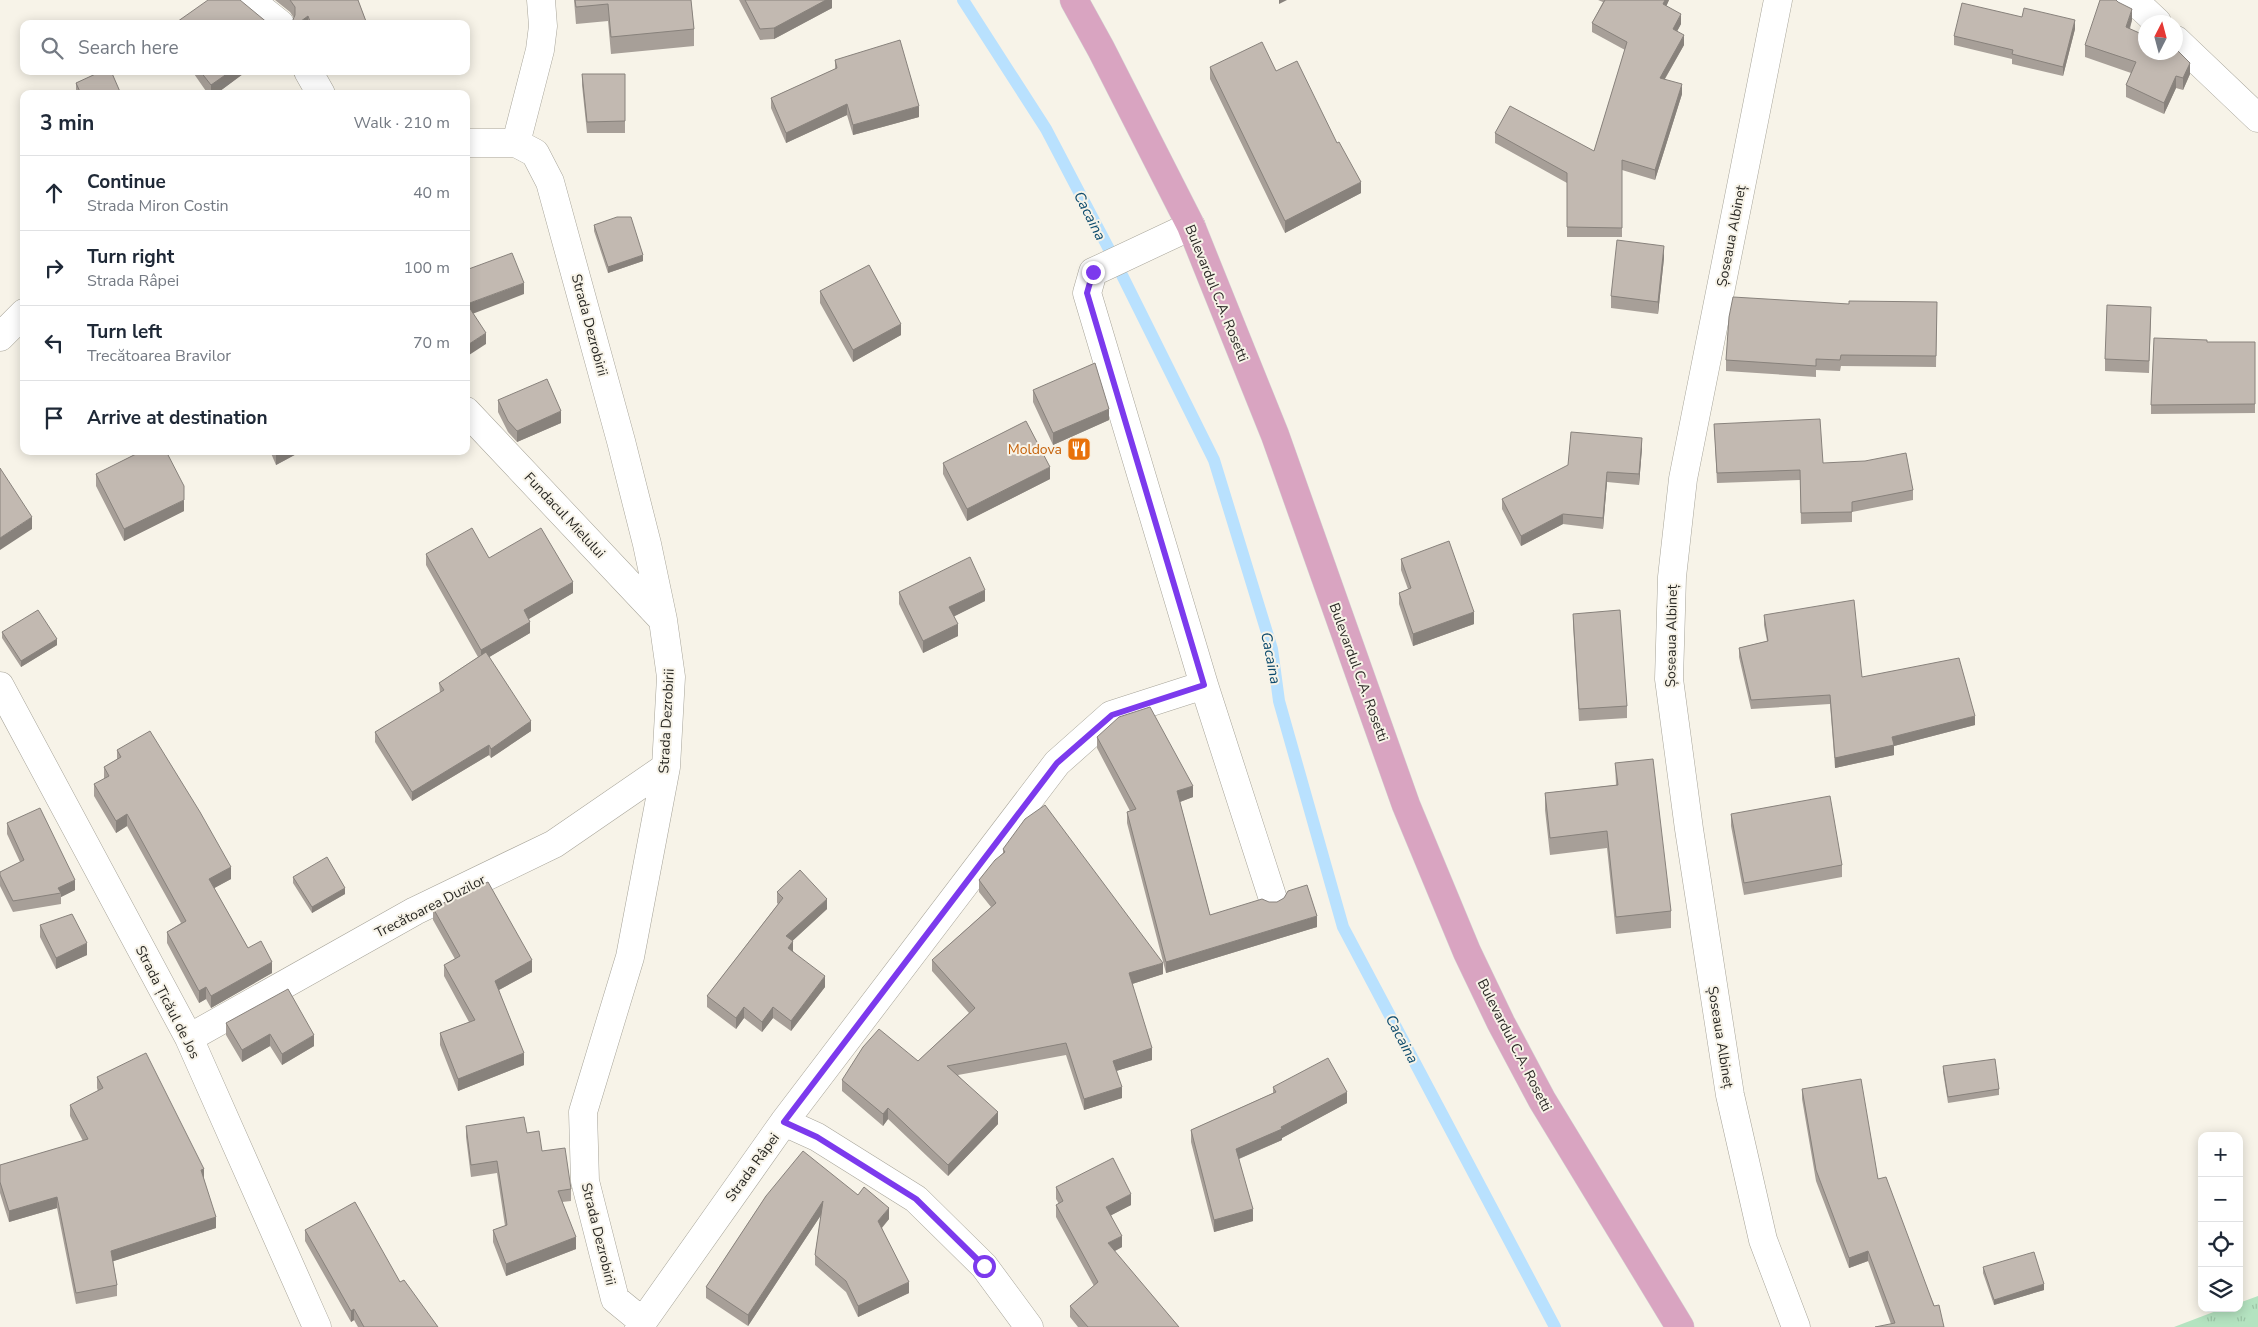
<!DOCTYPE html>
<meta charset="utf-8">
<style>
body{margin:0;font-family:"Nunito Sans",sans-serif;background:#f2f2f3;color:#1f2937}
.controls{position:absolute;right:15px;bottom:15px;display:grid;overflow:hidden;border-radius:10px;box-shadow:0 2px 12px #0003}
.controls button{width:45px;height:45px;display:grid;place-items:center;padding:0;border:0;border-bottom:1px solid #e0e1e3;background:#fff;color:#1f2937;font:25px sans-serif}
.compass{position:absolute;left:2138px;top:15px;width:45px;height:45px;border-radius:50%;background:#fff;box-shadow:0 2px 12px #0003;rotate:6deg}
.stop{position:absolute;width:15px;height:15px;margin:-11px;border:4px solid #7c3aed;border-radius:50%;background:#fff}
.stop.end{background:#7c3aed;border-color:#fff;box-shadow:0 1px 5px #0008}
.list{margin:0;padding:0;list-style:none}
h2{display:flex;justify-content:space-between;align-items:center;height:65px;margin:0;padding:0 20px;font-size:21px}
h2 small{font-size:16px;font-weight:400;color:#747a83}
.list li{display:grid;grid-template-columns:32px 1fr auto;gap:15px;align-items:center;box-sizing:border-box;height:75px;padding:0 20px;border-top:1px solid #e0e1e3}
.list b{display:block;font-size:19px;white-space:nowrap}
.list p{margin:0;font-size:16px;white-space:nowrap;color:#747a83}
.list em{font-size:16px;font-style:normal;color:#747a83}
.icon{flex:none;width:28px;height:28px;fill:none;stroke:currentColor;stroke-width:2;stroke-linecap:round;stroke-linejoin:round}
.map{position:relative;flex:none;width:2258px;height:1327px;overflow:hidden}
.search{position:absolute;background:#fff;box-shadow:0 2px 12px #0003;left:20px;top:20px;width:450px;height:55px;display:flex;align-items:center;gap:12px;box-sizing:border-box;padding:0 18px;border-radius:10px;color:#747a83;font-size:19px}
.panel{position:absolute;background:#fff;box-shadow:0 2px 12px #0003;left:20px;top:90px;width:450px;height:365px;border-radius:10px}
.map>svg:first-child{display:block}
</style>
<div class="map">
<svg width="2258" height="1327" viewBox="0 0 2258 1327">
<defs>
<pattern id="park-tufts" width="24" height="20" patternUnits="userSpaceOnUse" patternTransform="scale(1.25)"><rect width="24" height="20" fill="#b4e3c0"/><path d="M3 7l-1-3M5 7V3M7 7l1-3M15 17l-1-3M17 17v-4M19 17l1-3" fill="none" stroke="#9bc3a5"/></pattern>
</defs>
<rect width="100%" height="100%" fill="#f7f3e8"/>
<path fill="url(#park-tufts)" d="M2258,1296V1327H2174L2224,1308H2239V1303Z"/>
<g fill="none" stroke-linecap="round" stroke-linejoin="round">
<path stroke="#b9e1fe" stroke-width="12" d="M963,0L1046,129L1111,253L1214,460L1272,649L1279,701L1343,927L1555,1327"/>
<g stroke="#a7a499" stroke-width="29">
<path id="minor" d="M250,0L280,24
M1778,0L1683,479L1672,577L1669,679L1689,829L1730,1095L1763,1240L1796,1327
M2125,0L2141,7L2157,22
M2176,40L2258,118
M308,71L321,94
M466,143H516L535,153L550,182L621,441L647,544L663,620L671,677L666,767L630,957L583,1112L585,1181L615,1299L642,1321
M516,143L540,50L543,26L541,0
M1191,226L1093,272L1087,293L1204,685L1273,899
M0,337L24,313
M466,411L663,620
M0,686L189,1038L317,1327
M189,1038L415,911L554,844L666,767
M784,1122L817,1137L916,1199L984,1266L1029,1327
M639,1327L784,1122L1057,763L1111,715L1204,685"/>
</g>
<g stroke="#d4d4d3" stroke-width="29">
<path id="major" d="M1074,0L1101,49L1191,226L1275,435L1406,805L1467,952L1501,1023L1542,1100L1680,1327"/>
</g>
<use href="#minor" stroke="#fff" stroke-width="28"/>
<use href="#major" stroke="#d9a4c1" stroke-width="28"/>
</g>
<path fill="#a79f98" d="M275,0H358L367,24H290L292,22L294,18L290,12Z
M574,0H691L694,29V46L611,54L608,21L576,24Z
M739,0H832V8L774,39L760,40Z
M1598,0H1669L1666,6L1681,24L1677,31L1684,45L1665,79L1682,94L1655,180L1622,170V237H1567V183L1495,143V133L1594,151L1625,50L1592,32V23L1603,2Z
M2132,20L2130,29L2190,74L2183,90L2176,88L2164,114L2126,97V85L2131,73L2085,57V45Z
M2075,29L2063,76L2012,64V59L1954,45V36Z
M835,60L919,117L853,135L847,115L786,143L771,108V98L835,69Z
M1210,67L1276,71L1361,193L1285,233L1210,79Z
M192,71H247L216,94H208Z
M582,74H625V133H587L582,85Z
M76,83L121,94H76Z
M594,225L643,261L608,273L594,231Z
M1664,258L1658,314L1611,308V296Z
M820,291L901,335L853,362L820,303Z
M1937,302L1936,367L1841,366L1840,371L1816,370V377L1726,371V360L1849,304Z
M2151,318L2149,373L2105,371V359Z
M2207,342H2255V413L2151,414V405Z
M1033,390L1109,420L1053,445L1033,402Z
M498,400L561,423L517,442L508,432L498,412Z
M1714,424L1823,463L1913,490V500L1852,512V522L1801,524L1800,480L1717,483Z
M1642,448L1639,485L1607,482L1603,529L1563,524L1521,546L1502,509V499Z
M270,451H302L276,465Z
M943,463L1050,479L967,521L943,474Z
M96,474L184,511L124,541L96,486Z
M426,554L489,558L573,593L528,619L530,633L489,657L531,731L491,758L489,755L412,801L375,742V732L440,693L439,683L478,657L426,565Z
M1401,559L1474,624L1413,646L1399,604V593L1408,589L1401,570Z
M899,592L985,601L954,616L958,636L923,653L899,604Z
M1573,614L1627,706V718L1579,721L1573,625Z
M1764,615L1862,677L1975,725L1894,746V755L1835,768L1830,704L1751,709L1739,657V648L1767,641L1764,625Z
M2,632L57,645L21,667L2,638Z
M1097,737L1193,797L1180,802L1210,915L1269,902L1317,927L1166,973L1127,823V812L1130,811L1097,748Z
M117,750L231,879L214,888L248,948L272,973L211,1008L206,999L199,1003L167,943V932L181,923L127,826L116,833L94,796V784L104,779V767L117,759Z
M1615,763L1671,911V928L1616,934L1607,848L1550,855L1545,810V793L1616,785Z
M1731,814L1842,865V877L1744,895L1731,826Z
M7,823L75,890L61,897V904L13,912L0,886V872L20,862L7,834Z
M1003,849L1163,974L1132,984L1152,1060L1116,1071L1122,1098L1084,1110L1066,1055L958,1075L998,1124L948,1176L888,1119L883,1126L842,1091V1080L918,1061L969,1013L932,971V960L991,907L979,892V880L1003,853Z
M293,877L345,894L312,913L293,883Z
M777,892L827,909L792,941L793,951L825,987L791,1031L773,1018L762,1032L744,1018L736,1029L707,1007V996L778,904L777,903Z
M433,908L532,972L499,990L524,1065L458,1091L440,1045V1033L469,1022L444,976V965L455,959L433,920Z
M40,925L87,955L56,969L40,937Z
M226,1023L314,1046L282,1065L270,1046L242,1062L226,1035Z
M1943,1066L1999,1089V1095L1948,1103L1943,1072Z
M97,1077L204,1179L216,1228L113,1261L117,1285V1296L76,1304L57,1208L9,1222L0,1193V1165L83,1141L70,1116V1105L98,1091L97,1088Z
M1273,1087L1347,1103L1282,1138V1140L1239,1159L1253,1221L1214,1232L1191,1142V1130L1273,1093Z
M1802,1089L1878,1179L1944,1327L1891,1324L1868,1261L1849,1268L1816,1181L1802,1099Z
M466,1126L527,1133L542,1151L571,1189V1201L562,1202L576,1249L506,1276L493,1242V1230L505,1226L497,1173L471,1177L466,1137Z
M1056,1187L1131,1205L1111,1215L1122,1247L1114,1251L1179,1327H1078L1070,1317V1306L1094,1286L1056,1217V1205L1059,1204L1056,1199Z
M858,1195L889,1219L882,1228L909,1293L858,1317L846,1292L815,1265V1255L821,1215L748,1326L706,1298V1287L766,1196Z
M305,1230L400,1282L438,1327H358L354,1320L351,1322L305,1241Z
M1983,1267L2044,1290L1994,1305L1983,1273Z"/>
<path fill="#88827c" d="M826,0H832V8L774,39V28Z
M1279,0H1287L1279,4Z
M1665,0H1669L1663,14V4Z
M2132,9V20L2126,39V27Z
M1681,14V24L1673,39V29Z
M308,16V24H297Z
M2075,20V29L2063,76V67Z
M1684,35V45L1660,87V78Z
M2190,63V74L2183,90V78Z
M231,71H247L216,94H211V85Z
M2176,76V88L2164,114V103Z
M1682,84V94L1655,180V170Z
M847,104V115L786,143V133Z
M919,106V117L853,135V125Z
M1361,182V193L1285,233V221Z
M1664,246V258L1658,314V302Z
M643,255V261L608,273V267Z
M524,283V294L467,316V304Z
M901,324V335L853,362V350Z
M486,333V344L466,357V346Z
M1109,409V420L1053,445V433Z
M561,411V423L517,442V431Z
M1642,438V448L1639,485V474Z
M281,451H302L276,465V454Z
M1050,467V479L967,521V509Z
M1607,472V482L1603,529V518Z
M184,500V511L124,541V529Z
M1563,514V524L1521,546V536Z
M32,517V529L0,550V538Z
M573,582V593L524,622V610Z
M985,590V601L949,619V607Z
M1474,612V624L1413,646V634Z
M530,622V633L481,662V650Z
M958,624V636L923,653V641Z
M57,639V645L21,667V661Z
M1975,716V725L1894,746V755L1835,768V758L1892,737Z
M531,721V731L491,758V749Z
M489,745V755L412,801V792Z
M1193,786V797L1177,803V791Z
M127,814V826L116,833V821Z
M231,867V879L209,891V879Z
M75,880V890L61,897V893L58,888Z
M345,888V894L312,913V907Z
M827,899V909L786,947V936Z
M1317,916V927L1166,973V962Z
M793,941V952L788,948Z
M87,943V955L56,969V958Z
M532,960V972L495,992V981Z
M272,962V973L211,1008V996Z
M1163,963V974L1129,985V973Z
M825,976V987L791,1031V1021Z
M206,987V999L199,1003V991Z
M744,1007V1018L736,1029V1018Z
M773,1007V1018L762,1032V1022Z
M270,1034V1046L242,1062V1050Z
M314,1035V1046L282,1065V1054Z
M1152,1048V1060L1113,1072V1061Z
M524,1053V1065L458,1091V1079Z
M1122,1087V1098L1084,1110V1099Z
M1347,1092V1103L1282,1138V1140L1236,1160V1149L1281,1127Z
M888,1108V1119L883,1126V1114Z
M998,1112V1124L948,1176V1165Z
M204,1169V1180L201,1170Z
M1131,1194V1205L1106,1218V1207Z
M57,1197V1208L9,1222V1211Z
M823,1201V1212L748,1326V1315Z
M889,1208V1219L878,1232V1221Z
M1253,1209V1221L1214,1232V1220Z
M216,1217V1228L111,1262V1251Z
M1122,1236V1247L1108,1255V1243Z
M576,1237V1249L506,1276V1264Z
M1868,1251V1261L1849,1268V1258Z
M909,1282V1293L858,1317V1306Z
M2044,1284V1290L1994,1305V1300Z
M354,1309V1320L351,1322V1311Z"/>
<path fill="#c2b9b1" stroke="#88827c" d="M208,0H240L269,24H174Z
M290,0H358L367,24H311L308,16L297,24H290L292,22L295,15V7Z
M575,0H691L694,29L611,37L608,4L576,7Z
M745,0H826L774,28L760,29Z
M1605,0H1665L1663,4L1681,14L1673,29L1684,35L1660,78L1682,84L1655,170L1622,160V228L1567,227V173L1495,133L1510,106L1594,151L1627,42L1592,23Z
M2100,0H2116L2118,2L2132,9L2126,27L2146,36V52H2176V49L2190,63L2183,78L2176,76L2164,103L2126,85L2136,62L2085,45Z
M1962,3L2022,17L2024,8L2075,20L2063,67L2012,54L2013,50L1954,36Z
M900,40L919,106L853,125L847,104L786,133L771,98L837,68L835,60Z
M1262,42L1276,71L1297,61L1337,143L1339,142L1361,182L1285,221L1210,67Z
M102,71H111L121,94H81L76,83Z
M200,71H231L211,85Z
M582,74H625V121L587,122Z
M617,217H631L643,255L608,267L594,225Z
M1617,240L1664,246L1658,302L1611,296Z
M512,253L524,283L467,304L486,333L466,346V270Z
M869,265L901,324L853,350L820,291Z
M1733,297L1849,304V301L1937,302L1936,356L1841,355L1840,360L1816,359V366L1726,360L1729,317Z
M2107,305L2151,307L2149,361L2105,359Z
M2154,338L2207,340V342H2255V404L2151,405Z
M1095,363L1109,409L1053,433L1033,390Z
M547,379L561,411L517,431L508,421L498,400Z
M1820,419L1823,463L1865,461L1906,453L1913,490L1852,502V512L1801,513L1800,470L1717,473L1714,424Z
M1026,421L1050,467L967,509L943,463Z
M1571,432L1642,438L1639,474L1607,472L1603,518L1563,514L1521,536L1502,499L1568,465Z
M142,451H166L184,486V500L124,529L96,474Z
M275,451H281L276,454Z
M0,468L32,517L0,538Z
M472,528L489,558L541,528L573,582L524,610L530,622L481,650L426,554Z
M1449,541L1474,612L1413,634L1399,593L1411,588L1401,559Z
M970,557L985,590L949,607L958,624L923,641L899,592Z
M1854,600L1862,677L1959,658L1975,716L1892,737L1894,745L1835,758L1830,695L1751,700L1739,648L1768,641L1764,615Z
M38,610L57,639L21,661L2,632Z
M1620,610L1627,706L1579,709L1573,614Z
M486,652L531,721L491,749L489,745L412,792L375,732L444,690L439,683Z
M1150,707L1193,786L1177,791L1210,915L1262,899L1269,902H1277L1284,898L1288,891L1307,885L1317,916L1166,962L1127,812L1136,809L1097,737L1119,717Z
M150,731L200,812L231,867L209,879L248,948L261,941L272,962L211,996L206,987L199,991L167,932L186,921L127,814L116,821L94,784L109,776L104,767L121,757L117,750Z
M1653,759L1671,911L1616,917L1607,831L1550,838L1545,793L1618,785L1615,763Z
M1830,796L1842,865L1744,883L1731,814Z
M1045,805L1163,963L1129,973L1152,1048L1113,1061L1122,1087L1084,1099L1066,1043L947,1066L998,1112L948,1165L888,1108L883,1114L842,1080L863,1047L879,1029L918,1061L975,1008L932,960L996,903L979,880L995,860L1005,852L1003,849L1025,819Z
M40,808L75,880L58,888L61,893L13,901L0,875V872L24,860L7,823Z
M327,857L345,888L312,907L293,877Z
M800,870L827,899L786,936L793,941L788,948L825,976L791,1021L773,1007L762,1022L744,1007L736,1018L707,996L783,898L777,892Z
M488,882L532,960L495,981L524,1053L458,1079L440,1033L475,1020L444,965L460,956L433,908Z
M72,914L87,943L56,958L40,925Z
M288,989L314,1035L282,1054L270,1034L242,1050L226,1023Z
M146,1053L204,1169L201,1170L216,1217L111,1251L117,1285L76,1293L57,1197L9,1211L0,1182V1165L88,1139L70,1105L103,1088L97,1077Z
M1328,1058L1347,1092L1281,1127L1282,1129L1236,1149L1253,1209L1214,1220L1191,1130L1276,1092L1273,1087Z
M1995,1059L1999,1089L1948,1097L1943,1066Z
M1861,1079L1878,1179L1886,1177L1934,1306L1939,1305L1944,1327H1875L1895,1323L1868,1251L1849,1258L1816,1170L1802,1089Z
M524,1117L527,1133L539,1131L542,1151L565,1148L571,1189L558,1191L576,1237L506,1264L493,1230L507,1225L497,1161L471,1165L466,1126Z
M803,1151L858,1195L864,1187L889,1208L878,1221L909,1282L858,1306L846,1281L815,1255L823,1201L748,1315L706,1287L766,1196Z
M1113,1158L1131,1194L1106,1207L1122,1236L1108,1243L1179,1327H1088L1070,1306L1098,1282L1056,1205L1063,1201L1056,1187Z
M355,1202L400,1282L404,1280L438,1327H364L354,1309L351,1311L305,1230Z
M2034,1252L2044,1284L1994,1300L1983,1267Z"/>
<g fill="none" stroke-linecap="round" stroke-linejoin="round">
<path stroke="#7c3aed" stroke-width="6" d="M984,1266L916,1199L817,1137L784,1122L1057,763L1112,715L1204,685L1087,293L1093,272"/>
</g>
<defs>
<g id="restaurant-square" transform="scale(1.25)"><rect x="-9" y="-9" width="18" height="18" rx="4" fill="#e8710a" stroke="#f7f3e8"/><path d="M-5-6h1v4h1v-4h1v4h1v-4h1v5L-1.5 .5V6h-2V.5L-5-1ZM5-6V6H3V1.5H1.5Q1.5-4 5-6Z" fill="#fff"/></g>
</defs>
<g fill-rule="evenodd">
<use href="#restaurant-square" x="1079" y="449"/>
</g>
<g text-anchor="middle" stroke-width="4" stroke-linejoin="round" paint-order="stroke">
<g font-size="14" fill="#292824" stroke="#f7f3e8">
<text transform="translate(1731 236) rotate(-79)" y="5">Șoseaua Albineț</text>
<text transform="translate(1217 293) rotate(68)" y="5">Bulevardul C.A. Rosetti</text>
<text transform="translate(590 325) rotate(75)" y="5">Strada Dezrobirii</text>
<text transform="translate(565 515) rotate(47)" y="5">Fundacul Mielului</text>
<text transform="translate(1671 636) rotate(-89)" y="5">Șoseaua Albineț</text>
<text transform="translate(1359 672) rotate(70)" y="5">Bulevardul C.A. Rosetti</text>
<text transform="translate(666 721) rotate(-87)" y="5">Strada Dezrobirii</text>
<text transform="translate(430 906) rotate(-27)" y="5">Trecătoarea Duzilor</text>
<text transform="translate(168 1002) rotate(63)" y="5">Strada Țicăul de Jos</text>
<text transform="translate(1721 1037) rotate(81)" y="5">Șoseaua Albineț</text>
<text transform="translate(1515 1045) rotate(63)" y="5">Bulevardul C.A. Rosetti</text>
<text transform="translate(752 1167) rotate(-54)" y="5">Strada Râpei</text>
<text transform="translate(599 1234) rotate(76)" y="5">Strada Dezrobirii</text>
</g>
<g font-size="14" fill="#c56008" stroke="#f7f3e8" text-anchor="end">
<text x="1062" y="454">Moldova</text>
</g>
<g font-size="15" font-style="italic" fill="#0d4b6d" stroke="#f7f3e8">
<text transform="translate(1090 216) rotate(63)" y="5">Cacaina</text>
<text transform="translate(1271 658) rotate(79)" y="5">Cacaina</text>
<text transform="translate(1402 1039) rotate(62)" y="5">Cacaina</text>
</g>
</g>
</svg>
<div class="controls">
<button>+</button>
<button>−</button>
<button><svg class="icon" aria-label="locate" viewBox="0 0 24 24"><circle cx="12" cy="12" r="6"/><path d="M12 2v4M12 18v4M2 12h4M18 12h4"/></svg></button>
<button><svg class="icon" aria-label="layers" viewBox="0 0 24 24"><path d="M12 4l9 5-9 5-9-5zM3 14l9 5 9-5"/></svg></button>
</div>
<svg class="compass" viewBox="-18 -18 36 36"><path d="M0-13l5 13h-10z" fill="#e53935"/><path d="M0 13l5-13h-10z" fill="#747a83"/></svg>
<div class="stop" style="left:984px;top:1266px"></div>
<div class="stop end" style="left:1093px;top:272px"></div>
<div class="search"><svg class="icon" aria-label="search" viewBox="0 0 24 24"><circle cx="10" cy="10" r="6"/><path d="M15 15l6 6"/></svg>Search here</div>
<section class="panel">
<h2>3 min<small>Walk · 210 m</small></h2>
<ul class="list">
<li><svg class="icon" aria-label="ahead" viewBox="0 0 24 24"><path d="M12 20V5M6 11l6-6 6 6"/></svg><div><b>Continue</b><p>Strada Miron Costin</p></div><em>40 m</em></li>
<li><svg class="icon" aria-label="right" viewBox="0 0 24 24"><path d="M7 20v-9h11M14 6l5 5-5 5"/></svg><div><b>Turn right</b><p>Strada Râpei</p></div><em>100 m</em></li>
<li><svg class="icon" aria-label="left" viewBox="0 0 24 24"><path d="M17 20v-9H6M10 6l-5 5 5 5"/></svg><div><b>Turn left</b><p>Trecătoarea Bravilor</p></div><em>70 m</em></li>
<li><svg class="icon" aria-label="arrive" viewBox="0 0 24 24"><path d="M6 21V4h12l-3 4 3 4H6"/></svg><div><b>Arrive at destination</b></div></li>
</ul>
</section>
</div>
